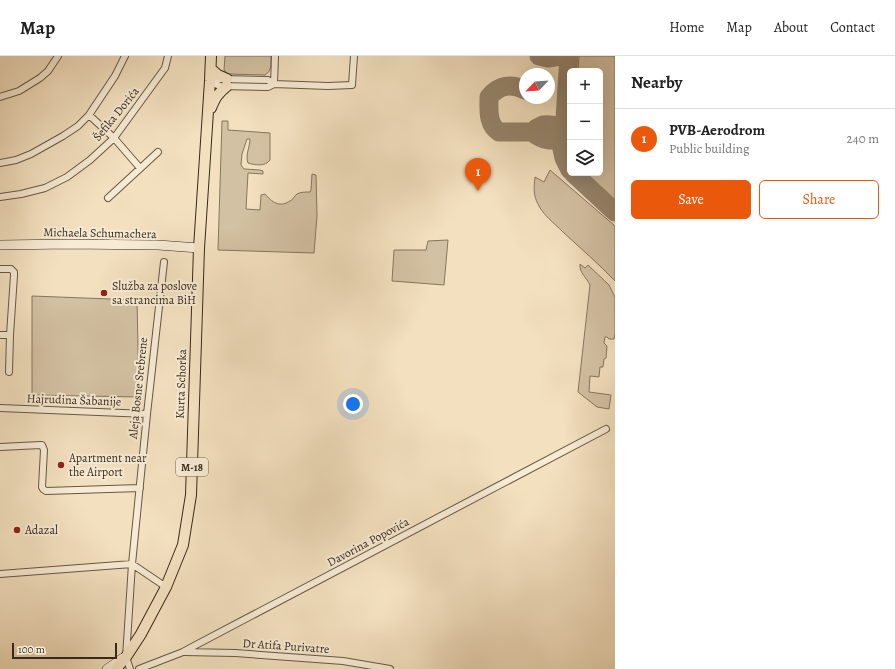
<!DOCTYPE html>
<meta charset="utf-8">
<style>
body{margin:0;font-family:Alegreya,serif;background:#f6f6f6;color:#222}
.controls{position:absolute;right:12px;top:12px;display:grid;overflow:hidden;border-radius:6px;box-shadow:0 4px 16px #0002}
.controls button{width:36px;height:36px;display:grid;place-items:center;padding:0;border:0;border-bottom:1px solid #e0e0e0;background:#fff;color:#222;font:20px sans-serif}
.compass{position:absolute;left:519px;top:12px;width:36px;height:36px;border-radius:50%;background:#fff;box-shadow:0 4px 16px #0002;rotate:245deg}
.scale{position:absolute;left:12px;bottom:10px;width:105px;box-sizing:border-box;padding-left:4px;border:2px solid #382a1b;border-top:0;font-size:11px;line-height:14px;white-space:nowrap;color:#382a1b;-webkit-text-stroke:3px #f7ebd5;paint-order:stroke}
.you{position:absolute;left:353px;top:348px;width:14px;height:14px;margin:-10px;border:3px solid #fff;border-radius:50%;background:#1a73e8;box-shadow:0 0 0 6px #1a73e833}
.badge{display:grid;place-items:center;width:26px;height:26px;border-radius:50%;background:#ea580c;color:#fff;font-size:13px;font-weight:700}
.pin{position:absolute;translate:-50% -33px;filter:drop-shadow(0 1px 2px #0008)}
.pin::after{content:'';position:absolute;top:21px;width:14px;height:12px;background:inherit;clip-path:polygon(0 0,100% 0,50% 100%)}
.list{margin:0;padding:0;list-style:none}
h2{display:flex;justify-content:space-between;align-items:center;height:52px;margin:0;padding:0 16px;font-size:17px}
h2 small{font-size:13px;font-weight:400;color:#767676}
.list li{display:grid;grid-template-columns:26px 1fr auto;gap:12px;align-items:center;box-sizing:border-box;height:60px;padding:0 16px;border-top:1px solid #e0e0e0}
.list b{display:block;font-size:15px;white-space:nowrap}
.list p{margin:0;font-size:13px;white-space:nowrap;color:#767676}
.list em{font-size:13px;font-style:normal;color:#767676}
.actions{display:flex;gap:8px;padding:12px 16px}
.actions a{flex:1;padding:9px 0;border:1px solid #ea580c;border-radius:6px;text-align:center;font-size:14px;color:#ea580c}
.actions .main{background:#ea580c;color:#fff}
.icon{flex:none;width:22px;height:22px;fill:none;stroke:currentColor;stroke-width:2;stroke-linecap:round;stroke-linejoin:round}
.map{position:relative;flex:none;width:615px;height:613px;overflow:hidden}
header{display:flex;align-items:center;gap:24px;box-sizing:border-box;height:56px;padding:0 20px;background:#fff;border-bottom:1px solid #e0e0e0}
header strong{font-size:19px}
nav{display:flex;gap:22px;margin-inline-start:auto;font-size:14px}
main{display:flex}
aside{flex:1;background:#fff}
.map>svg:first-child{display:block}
</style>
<header>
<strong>Map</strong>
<nav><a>Home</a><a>Map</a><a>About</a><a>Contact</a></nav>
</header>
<main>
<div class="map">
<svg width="615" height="613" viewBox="0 0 615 613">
<rect width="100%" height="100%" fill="#f3e0bf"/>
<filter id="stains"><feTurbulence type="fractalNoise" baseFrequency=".005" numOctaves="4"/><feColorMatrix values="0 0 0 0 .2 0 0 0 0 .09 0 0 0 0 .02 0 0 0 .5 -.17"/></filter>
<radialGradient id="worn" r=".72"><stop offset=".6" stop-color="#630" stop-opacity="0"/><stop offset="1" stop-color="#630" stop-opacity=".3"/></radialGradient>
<path fill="#d3c1a3" stroke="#86765f" d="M225,0H271C271,8 272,15 265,19L228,18L224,14Z
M579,0H615V144L586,117H600V15H578Z
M222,65H228V74L270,77V104C265,111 255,109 248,107C245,99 250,91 250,83H247L242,98L241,109L244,113L260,114L263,115V118L248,117L246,153L260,154L261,139L265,138C272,146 279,152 290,145C293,144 294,140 297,138C300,136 306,136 310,136L311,134L312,118L316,119L317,160L314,197L218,194Z
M550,114L615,170V225C599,208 580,192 563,176C554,167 543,159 538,148C533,139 534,131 535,121L544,126Z
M448,184L444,229L392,225L394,194H426L428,185Z
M580,208L585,212L588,209L609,229L615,241V278L614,283H609L607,281H605L604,287L607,290L606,302L604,303L603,311H600L599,321L590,320L589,336L611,339L609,353L597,351L578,336L590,229C587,222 579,217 580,208Z
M32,240L137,244L139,341L32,339Z"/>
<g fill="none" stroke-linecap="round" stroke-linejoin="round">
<path stroke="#96856d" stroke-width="19" d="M539,0L548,2L561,0
M569,0L564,78L562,93L564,102L570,114
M525,34C511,27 499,29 489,41C489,53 487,68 499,76H532
M543,69C552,68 559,70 564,78C554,88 542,84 532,76L537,72Z
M573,117L615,156"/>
<g stroke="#675844" stroke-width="8">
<path id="street" d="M210,25L215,28L220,30L268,31L274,28L328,30L352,29L354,0
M210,25L219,23L268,24L274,28
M274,28L275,0
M0,41L19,35L40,22L48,15L58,0
M89,59L114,82L140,112
M0,107L16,104L31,98L63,80L78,70L89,59L115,20L125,0
M0,141L21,138L45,132L67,121L90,104L114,82L165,12L168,0
M108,142L158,96
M0,213H11L14,216V219L10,279L9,316
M0,279H10
M0,352L147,358
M0,391L41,389H42L44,394L42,431L43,433L46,435L140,432
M0,518L132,508L166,531
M184,596L235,597L343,605L390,613
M130,613L126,601L132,508L147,358L164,206
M139,613L183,596L194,590L606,373"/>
</g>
<g stroke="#382a1b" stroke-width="10">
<path id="secondary" d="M0,189L69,188L158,189L199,192
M107,613L123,602"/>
</g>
<g stroke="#382a1b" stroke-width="12">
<path id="primary" d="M211,13L218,19L227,23
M211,52C215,42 218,37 227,30
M116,613L126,601L141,578L166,531L183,489L191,439L199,192L210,25L211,0"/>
</g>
<use href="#street" stroke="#f7ebd5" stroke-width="6"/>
<use href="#secondary" stroke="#f7ebd5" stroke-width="9"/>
<use href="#primary" stroke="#f3e0bf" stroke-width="10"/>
</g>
<g fill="#8f2418" stroke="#f7ebd5" stroke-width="1.5">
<circle cx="104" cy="237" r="4"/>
<circle cx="61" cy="409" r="4"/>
<circle cx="17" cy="474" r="4"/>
</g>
<g text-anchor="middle" stroke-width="4" stroke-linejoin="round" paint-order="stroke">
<rect fill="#f7ebd5" stroke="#716453" stroke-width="1" x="176" y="402" width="32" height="18" rx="3"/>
<g font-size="11" font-weight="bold" fill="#382a1b">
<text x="192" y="415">M-18</text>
</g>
<g font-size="12" fill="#382a1b" stroke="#f7ebd5">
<text transform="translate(116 58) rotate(-51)" y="4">Šefika Dorića</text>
<text transform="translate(100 177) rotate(1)" y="4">Michaela Schumachera</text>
<text transform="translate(181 328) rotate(-88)" y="4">Kurta Schorka</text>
<text transform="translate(138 332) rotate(-84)" y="4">Aleja Bosne Srebrene</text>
<text transform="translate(74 344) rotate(2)" y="4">Hajrudina Šabanije</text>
<text transform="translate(368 486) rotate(-28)" y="4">Davorina Popovića</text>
<text transform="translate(286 590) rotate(4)" y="4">Dr Atifa Purivatre</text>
</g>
<g font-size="12" fill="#382a1b" stroke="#f7ebd5" text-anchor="start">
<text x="112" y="234">Služba za poslove<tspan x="112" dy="14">sa strancima BiH</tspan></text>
<text x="69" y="406">Apartment near<tspan x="69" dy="14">the Airport</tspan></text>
<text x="25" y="478">Adazal</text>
</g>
</g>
<rect width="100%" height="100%" filter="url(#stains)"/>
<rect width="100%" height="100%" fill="url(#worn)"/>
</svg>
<div class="controls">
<button>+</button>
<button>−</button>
<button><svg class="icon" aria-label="layers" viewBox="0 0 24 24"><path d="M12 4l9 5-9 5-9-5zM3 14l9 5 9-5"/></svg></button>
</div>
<svg class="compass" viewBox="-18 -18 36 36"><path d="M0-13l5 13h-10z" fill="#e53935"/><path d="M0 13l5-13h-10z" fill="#767676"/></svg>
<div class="scale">100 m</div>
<div class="you"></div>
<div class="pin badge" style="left:478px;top:135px">1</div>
</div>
<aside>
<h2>Nearby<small></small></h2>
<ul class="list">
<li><span class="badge">1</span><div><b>PVB-Aerodrom</b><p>Public building</p></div><em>240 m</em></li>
</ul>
<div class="actions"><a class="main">Save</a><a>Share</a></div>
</aside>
</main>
